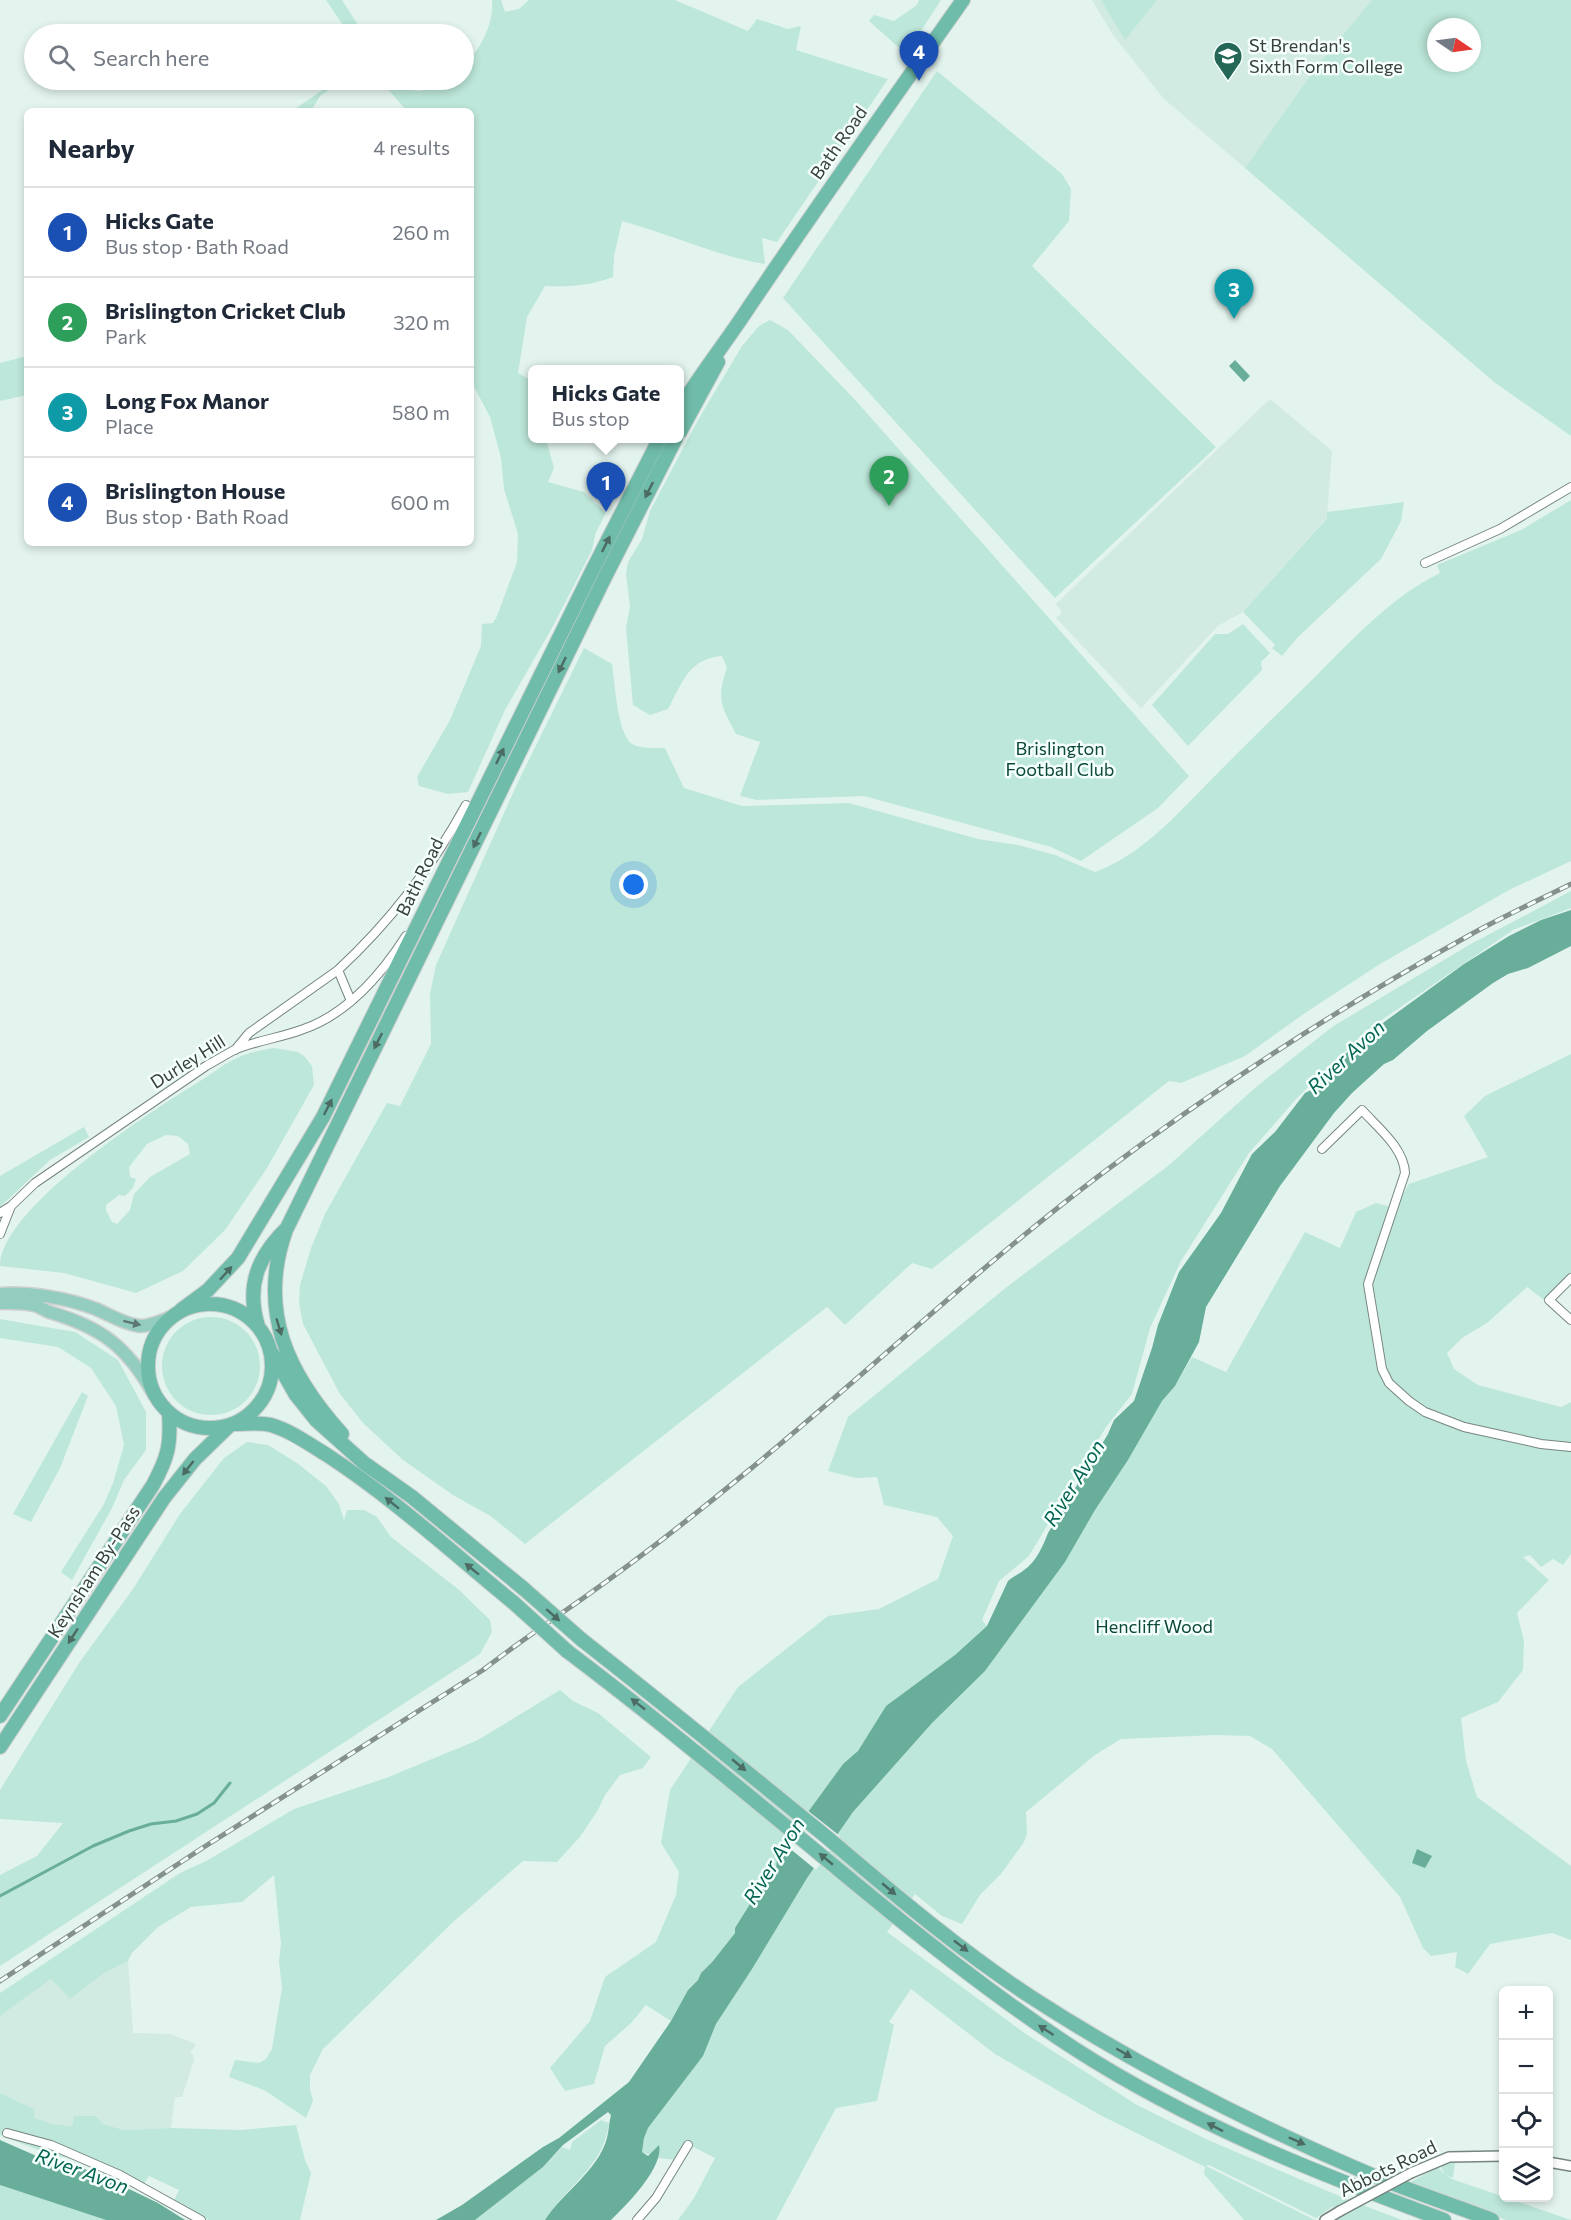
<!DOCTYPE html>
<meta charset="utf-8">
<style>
body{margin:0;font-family:Commissioner,sans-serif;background:#f6f6f7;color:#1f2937}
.controls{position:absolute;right:18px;bottom:18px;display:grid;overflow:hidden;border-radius:9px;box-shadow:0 3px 9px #0003}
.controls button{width:54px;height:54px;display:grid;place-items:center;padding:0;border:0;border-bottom:2px solid #e0e1e3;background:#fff;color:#1f2937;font:30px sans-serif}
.compass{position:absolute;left:1427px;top:18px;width:54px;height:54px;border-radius:50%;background:#fff;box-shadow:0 3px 9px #0003;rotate:103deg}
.you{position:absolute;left:634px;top:885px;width:21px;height:21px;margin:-15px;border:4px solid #fff;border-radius:50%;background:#1a73e8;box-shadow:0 0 0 9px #1a73e833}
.badge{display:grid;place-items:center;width:39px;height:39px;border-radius:50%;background:#246757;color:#fff;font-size:20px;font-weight:700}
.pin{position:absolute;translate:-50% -50px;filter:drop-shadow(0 2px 3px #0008)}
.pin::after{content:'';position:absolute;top:32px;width:21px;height:18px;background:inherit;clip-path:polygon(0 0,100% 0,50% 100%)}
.popup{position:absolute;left:528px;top:365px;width:156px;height:78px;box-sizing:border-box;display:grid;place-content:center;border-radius:9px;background:#fff;filter:drop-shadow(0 2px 4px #0005);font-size:20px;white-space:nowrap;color:#747a83}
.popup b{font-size:22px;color:#1f2937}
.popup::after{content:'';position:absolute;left:50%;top:100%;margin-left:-12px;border:12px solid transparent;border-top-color:#fff}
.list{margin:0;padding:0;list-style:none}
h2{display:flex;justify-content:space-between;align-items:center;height:78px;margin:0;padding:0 24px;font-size:26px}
h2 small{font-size:20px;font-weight:400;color:#747a83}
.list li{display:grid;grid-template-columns:39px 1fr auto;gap:18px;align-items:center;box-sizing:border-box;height:90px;padding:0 24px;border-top:2px solid #e0e1e3}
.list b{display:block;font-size:22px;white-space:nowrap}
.list p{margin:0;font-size:20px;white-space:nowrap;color:#747a83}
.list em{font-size:20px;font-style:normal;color:#747a83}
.icon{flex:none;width:33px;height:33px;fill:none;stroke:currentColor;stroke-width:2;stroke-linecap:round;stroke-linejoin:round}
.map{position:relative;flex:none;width:1571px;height:2220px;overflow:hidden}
.search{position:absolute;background:#fff;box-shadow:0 3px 9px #0003;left:24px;top:24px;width:450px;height:66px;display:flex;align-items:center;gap:15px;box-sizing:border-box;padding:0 21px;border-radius:33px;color:#747a83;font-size:22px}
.panel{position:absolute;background:#fff;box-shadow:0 3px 9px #0003;left:24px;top:108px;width:450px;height:438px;border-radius:9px}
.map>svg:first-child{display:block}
</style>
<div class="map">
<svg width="1571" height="2220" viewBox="0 0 1571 2220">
<rect width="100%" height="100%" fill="#e3f4ee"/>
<path fill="#d1eae2" d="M1092,0H1372L1319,63L1245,168L1164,99L1113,35Z
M1270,399L1332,451L1327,517L1243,612L1218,626L1141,708L1056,618L1062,612L1056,604Z
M128,1961L133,2033L170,2034L196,2044L190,2053L193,2055L194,2060L182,2097H175L171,2128L124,2130L103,2124L96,2116L74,2117L72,2126L52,2124L35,2118L34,2109L0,2093V2016L51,1979L70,1998L104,1973Z"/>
<path fill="#bde7da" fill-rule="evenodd" d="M326,0H342L358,25L360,34H349Z
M492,0H501L505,12L519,9L529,0H675L748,31L757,19L788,29L801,26L796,50L888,79L777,242L762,238L765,264C716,256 670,234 622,221L614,256L613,277C589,286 569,287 545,286L527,317L518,373L532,381V438L546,439L554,468L548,482L584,492L606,513L596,532L592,550L552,628L505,710L468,792L448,794L419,786L417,777L450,720L481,646L482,624L493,623L497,616L517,562L518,534L504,489L501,458L490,417L471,381V111H407L380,80H388L395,89L421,91L442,80H464V64C481,50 494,23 492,0Z
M919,0H941L906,54L869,21L874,15L894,21L917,5Z
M1101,0H1157L1125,40Z
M1372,0H1571V436L1494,382L1245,168L1319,63ZM1436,27H1472V63H1436Z
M937,71L1062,174L1071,189L1069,221L1032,266L1216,447L1055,598L783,298Z
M337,80H343L320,96L311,111H292Z
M770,320L788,330L857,402L1189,776L1158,808L1081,861L1051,847L864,796L757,800L740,796L760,742L736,734C721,705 716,700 727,668L722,656C688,659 683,682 668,709L650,715L633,705L626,628L630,606L626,574L628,562L642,539L650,511L698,420L742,346L759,326Z
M27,356V395L0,401V363Z
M1571,500V861L1509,890L1380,964L1305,1013L1245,1056L1181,1083L1169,1081L932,1269L912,1263L845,1325L827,1307L525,1544L492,1517L453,1495L403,1460L363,1423L340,1394L303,1324L299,1303L300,1285L311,1248L325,1214L387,1103L400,1106L431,1044L430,994L436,965L518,782L584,648L612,664C615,683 617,733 632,744C641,749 655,748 665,748L684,788L742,806L849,803L978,839L1018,845L1055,855L1095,872C1141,855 1172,819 1205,786C1241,749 1278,713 1315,677C1353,639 1391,597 1440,573L1437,565L1521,530Z
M1404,502L1401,521L1381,559L1298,637L1282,656L1272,648L1275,645L1243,612L1327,518V512Z
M1243,624L1270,653L1261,662L1262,670L1188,746L1152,705L1215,634H1228Z
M1571,891V908L1513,930L1367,1030L1297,1098L1249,1153L1181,1261L1150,1328L1132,1394L1106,1427L1029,1556L999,1581L982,1620L987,1626L955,1655L886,1706L858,1752L843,1764L784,1845L777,1857V1868L776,1871L761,1880L758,1891L735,1928V1933L713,1961L701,1973L698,1980L688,1990L671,2021L646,2005L631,2023L605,2046L594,2084L565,2091L550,2068L590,2021L605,1977L656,1942L676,1895L679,1872L661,1843L670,1790L738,1687L828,1616L879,1609L938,1579L953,1536L937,1517L884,1505L877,1477L856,1478L828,1471L848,1417L1008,1286L1168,1166L1256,1087L1332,1027L1469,945Z
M274,1048L298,1052L305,1057L312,1066L314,1085L267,1168L225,1230L183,1271L136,1293L64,1273L0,1266C0,1208 153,1110 200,1081C213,1073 225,1063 239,1057C249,1052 263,1050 274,1048ZM166,1135L178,1136L188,1144L190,1154L150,1177L134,1194L130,1210L117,1224L112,1222L106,1210V1205L119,1195L125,1196L133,1188L136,1179L130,1177L129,1167L147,1144Z
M1571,1054V1274L1544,1300L1527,1287L1487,1323L1462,1338L1447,1353L1454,1369L1478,1385L1561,1407L1571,1402V1554L1563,1565L1553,1559L1541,1567L1530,1555L1523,1557L1549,1580L1517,1613L1524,1641L1523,1670L1498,1702L1461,1718L1466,1761L1477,1797L1571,1866V1940L1552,1933L1490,1944L1468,1974L1455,1967L1457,1952L1431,1956L1423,1948L1400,1897L1272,1749L1250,1736L1216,1735L1121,1739L1095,1755L1026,1812L1027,1834L1024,1842L1001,1874L980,1895L962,1924L942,1916L915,1894L887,1932L1023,2032L1137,2105L1208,2140L1344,2198L1402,2220H1334L1344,2213L1332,2207L1316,2218L1209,2165L1206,2166L1315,2220H1244L1204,2174L1205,2167L1100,2115L995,2054L911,1989L889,2022L894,2025L877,2101L836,2108L776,2220H678L694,2198L715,2158L688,2144L677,2160L659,2158L642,2152L644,2138L648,2128L703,2056L716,2024L752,1969L807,1877L853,1812L932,1722L985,1671L1065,1562L1095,1510L1128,1460L1162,1401L1175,1386L1192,1357L1226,1372L1305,1232L1340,1248L1356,1212L1376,1203L1395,1208L1409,1184L1488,1157L1464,1116L1485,1096Z
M84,1127L89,1137L50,1160L0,1207V1176Z
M162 1366a49 49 0 1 1 98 0a49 49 0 1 1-98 0Z
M0,1319L75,1332L118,1360L146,1412V1450L124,1480L112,1508L72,1580L61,1572L104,1504L113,1483L124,1445L116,1406L91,1368L58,1347L0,1338Z
M82,1392L88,1396L60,1468L31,1522L13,1514Z
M247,1442L268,1445L297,1463L326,1486L339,1504L344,1520L347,1510H364L377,1517L391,1537L458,1589L490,1620L492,1632L480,1654L0,1966V1875L37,1856L63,1823L0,1819V1790L79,1663L133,1589L180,1514L224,1458Z
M560,1690L573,1701L598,1713L651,1757L643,1768L620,1775L605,1795L598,1810L579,1838L557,1862L523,1861L453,1922L323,2049L310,2075V2090L313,2101L306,2118L264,2090L229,2077L235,2060L259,2063L266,2059L272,2049L282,1988L279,1962L281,1944L274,1875L242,1902L191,1907L158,1927L132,1953L128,1961L104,1973L70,1999L51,1979L0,2016V1993L180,1873L208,1860L294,1809L386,1778L478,1740Z
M0,2093L34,2109L35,2118L52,2124L72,2126L74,2116H96L103,2124L124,2130L171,2128L241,2130L296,2125L305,2160L311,2173L300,2220H208L174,2200L179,2190L149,2176L143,2185L108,2165L51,2155L0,2135Z
M601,2120L609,2123C604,2166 567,2186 545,2220H475L543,2167L562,2147L570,2150L572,2142Z
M1455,2162L1453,2178L1446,2175L1452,2179L1571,2220H1506L1409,2183L1438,2167L1444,2174L1441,2166Z
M0,2185L106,2220H0Z"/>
<path fill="#69ad9b" d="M1235,360L1250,376L1244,382L1229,366Z
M1571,910V946L1528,968L1508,974L1493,983L1427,1031L1393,1060L1384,1064L1352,1093L1334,1113L1280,1186L1206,1307L1199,1342L1175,1386L1162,1401L1128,1460L1095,1510L1065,1562L985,1671L932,1723L853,1812L807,1878L752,1969L716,2024L703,2056L648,2128L644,2138L642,2152L648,2156L659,2145C664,2167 627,2205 611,2220H545C563,2192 598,2171 607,2138C609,2130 609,2122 611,2115L608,2112L563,2145L543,2167L475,2220H436L462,2205L543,2147L559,2138L629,2082L671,2021L688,1990L698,1980L701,1973L713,1961L735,1933V1928L758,1891L761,1880L776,1871L777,1857L784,1845L843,1764L858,1751L886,1706L955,1655L987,1626L1008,1581C1013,1576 1018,1575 1024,1570C1036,1562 1043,1546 1048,1533L1108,1434L1114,1420L1134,1401L1152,1348L1158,1325L1179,1272L1221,1213L1252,1154L1275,1132L1305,1093L1319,1086L1354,1044L1464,964L1509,936L1541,920Z
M1417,1849L1432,1856L1425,1868L1412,1863Z
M0,2140L48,2161L79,2167L98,2174L158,2203L185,2220H106L0,2185Z"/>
<path fill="#e3f4ee" d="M807,1810L840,1836L816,1870L782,1842Z"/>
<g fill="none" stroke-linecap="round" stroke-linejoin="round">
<path stroke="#69ad9b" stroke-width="3" d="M0,1896L93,1846L129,1831L151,1824L176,1821L197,1814L214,1803L230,1783"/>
<g stroke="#768580" stroke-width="10">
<path id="minor" d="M1425,563L1500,529L1571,487
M338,970L351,1001
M235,1050L249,1033L338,970C390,922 432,867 466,805
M1322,1149L1362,1110C1378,1128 1404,1148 1405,1173L1368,1284L1382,1369L1389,1383L1409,1401L1425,1412L1464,1427L1541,1444L1571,1447
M0,1213L11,1206L35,1183L206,1066C215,1061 225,1055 234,1050C255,1041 279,1038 301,1030C347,1015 381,975 406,936
M0,1234L11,1206
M1571,1278L1549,1300L1571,1320
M7,2133L51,2145L120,2175L201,2220
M637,2220L656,2198L688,2145"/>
</g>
<g stroke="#768580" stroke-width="12">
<path id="tertiary" d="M1548,2162L1571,2166
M1411,2173L1449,2157L1504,2156
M1325,2220L1340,2211"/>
</g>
<g stroke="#cfd1d0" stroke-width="15">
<path id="primary" d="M0,1294C31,1292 67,1298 96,1309C110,1315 124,1324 140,1326C151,1326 161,1321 171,1317
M0,1303C11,1303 26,1302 37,1306C41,1308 45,1310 49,1312C101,1327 128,1347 154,1395"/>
</g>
<g stroke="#cfd1d0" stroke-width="16">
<path id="trunk" d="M680,408C701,373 727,341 749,307C819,203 891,102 963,0
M680,432L718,362
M286,1230C257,1311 288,1374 342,1434
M148 1366a62 62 0 1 1 124 0a62 62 0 1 1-124 0Z
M181,1310L208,1290L238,1258L323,1117L592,571L660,438
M258,1326C246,1287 257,1257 287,1228L605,577L676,438
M272,1353L296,1395L316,1420L364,1463L412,1497L524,1589
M234,1424C246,1424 259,1422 271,1425C291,1431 309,1444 327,1455C393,1498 453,1553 514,1603
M582,1640C665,1705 747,1772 829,1839C894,1894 959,1950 1031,1997C1139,2067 1256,2126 1374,2176C1413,2192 1453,2205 1492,2220
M567,1651C660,1721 749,1796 839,1870C915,1933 992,1995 1075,2049C1190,2123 1316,2173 1444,2220
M0,1716L153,1485C168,1457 171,1445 169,1414
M0,1747L164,1498L195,1459L229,1426"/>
</g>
<use href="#minor" stroke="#fff" stroke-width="8"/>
<use href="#tertiary" stroke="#fff" stroke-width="9"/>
<use href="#primary" stroke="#93cdbf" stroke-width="12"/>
<use href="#trunk" stroke="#6fbcaa" stroke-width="14"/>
<g stroke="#85918d" stroke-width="5">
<path id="rail" d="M0,1981L204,1847L483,1670C515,1645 549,1622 582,1599C637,1560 691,1518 743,1475C863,1377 976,1269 1100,1175C1217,1087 1340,1007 1468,936C1502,917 1537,901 1571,884"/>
</g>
<use href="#rail" stroke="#f5fffc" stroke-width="3" stroke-dasharray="9" stroke-linecap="butt"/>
<g stroke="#768580" stroke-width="12" stroke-linecap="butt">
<path id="tertiary-bridge" d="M1340,2211L1411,2173"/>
</g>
<g stroke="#cfd1d0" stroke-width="16" stroke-linecap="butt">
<path id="trunk-bridge" d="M524,1589L582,1640
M514,1603L567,1651"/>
</g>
<use href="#tertiary-bridge" stroke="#fff" stroke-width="9"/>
<use href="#trunk-bridge" stroke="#6fbcaa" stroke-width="14"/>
</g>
<defs><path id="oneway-solid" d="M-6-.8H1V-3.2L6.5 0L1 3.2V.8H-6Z" transform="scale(1.5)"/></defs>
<g fill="#4b6b63">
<use href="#oneway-solid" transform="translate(649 490) rotate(117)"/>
<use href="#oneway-solid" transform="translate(606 544) rotate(-63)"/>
<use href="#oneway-solid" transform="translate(562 665) rotate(116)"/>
<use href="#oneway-solid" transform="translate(500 756) rotate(-64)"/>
<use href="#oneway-solid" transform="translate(477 840) rotate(116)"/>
<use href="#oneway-solid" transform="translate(378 1041) rotate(117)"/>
<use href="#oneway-solid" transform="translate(328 1107) rotate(-63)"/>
<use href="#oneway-solid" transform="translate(226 1273) rotate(-48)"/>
<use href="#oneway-solid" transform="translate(279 1327) rotate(73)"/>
<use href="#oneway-solid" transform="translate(188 1468) rotate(128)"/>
<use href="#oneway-solid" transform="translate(392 1503) rotate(-141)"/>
<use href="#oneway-solid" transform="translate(472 1569) rotate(-141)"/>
<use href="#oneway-solid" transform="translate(553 1615) rotate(41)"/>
<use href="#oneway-solid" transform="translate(73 1636) rotate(123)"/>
<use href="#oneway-solid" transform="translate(638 1704) rotate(-142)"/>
<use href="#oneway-solid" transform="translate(739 1765) rotate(40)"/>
<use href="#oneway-solid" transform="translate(826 1859) rotate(-140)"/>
<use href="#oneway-solid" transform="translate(889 1889) rotate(40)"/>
<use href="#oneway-solid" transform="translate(961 1946) rotate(38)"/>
<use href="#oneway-solid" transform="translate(1046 2030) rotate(-147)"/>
<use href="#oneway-solid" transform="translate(1124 2053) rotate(30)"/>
<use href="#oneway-solid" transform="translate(1215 2127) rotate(-153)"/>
<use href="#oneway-solid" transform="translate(1297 2141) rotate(24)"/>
</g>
<use fill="#5c7871" href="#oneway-solid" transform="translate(132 1323) rotate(14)"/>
<defs>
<g id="university-pin" transform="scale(1.5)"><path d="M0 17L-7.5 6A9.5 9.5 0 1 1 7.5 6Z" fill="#246757" stroke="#f5fffc"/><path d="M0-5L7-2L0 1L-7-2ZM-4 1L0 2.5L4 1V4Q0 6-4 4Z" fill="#fff"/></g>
</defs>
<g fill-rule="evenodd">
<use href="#university-pin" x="1228" y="56"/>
</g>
<g text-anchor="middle" stroke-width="5" stroke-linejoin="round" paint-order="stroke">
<g font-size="18" fill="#383f3d" stroke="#f5fffc" text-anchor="start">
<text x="1249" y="52">St Brendan's<tspan x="1249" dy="21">Sixth Form College</tspan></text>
</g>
<g font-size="18" fill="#383f3d" stroke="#f5fffc">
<text transform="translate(839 143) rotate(-55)" y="6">Bath Road</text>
<text transform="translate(420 877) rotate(-64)" y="6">Bath Road</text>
<text transform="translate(188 1062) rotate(-32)" y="6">Durley Hill</text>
<text transform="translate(94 1572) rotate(-57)" y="6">Keynsham By-Pass</text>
<text transform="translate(1388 2169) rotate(-26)" y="6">Abbots Road</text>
</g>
<g font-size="18" fill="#0c493c" stroke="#f5fffc">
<text x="1060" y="755">Brislington<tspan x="1060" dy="21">Football Club</tspan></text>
<text x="1154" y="1633">Hencliff Wood</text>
</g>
<g font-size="20" font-style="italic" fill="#046553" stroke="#f5fffc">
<text transform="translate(1346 1057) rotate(-43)" y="7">River Avon</text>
<text transform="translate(1074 1483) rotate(-58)" y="7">River Avon</text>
<text transform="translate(774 1861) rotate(-58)" y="7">River Avon</text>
<text transform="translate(82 2171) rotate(20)" y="7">River Avon</text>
</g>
</g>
</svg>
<div class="controls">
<button>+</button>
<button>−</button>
<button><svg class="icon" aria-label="locate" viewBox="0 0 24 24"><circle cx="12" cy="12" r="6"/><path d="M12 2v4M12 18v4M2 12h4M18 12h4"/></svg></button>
<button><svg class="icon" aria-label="layers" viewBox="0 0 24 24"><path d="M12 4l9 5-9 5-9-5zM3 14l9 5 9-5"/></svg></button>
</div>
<svg class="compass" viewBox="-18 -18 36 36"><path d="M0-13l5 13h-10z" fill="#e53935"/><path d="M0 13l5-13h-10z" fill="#747a83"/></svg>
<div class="you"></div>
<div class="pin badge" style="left:606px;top:512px;background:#1a4fb4">1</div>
<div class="popup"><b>Hicks Gate</b>Bus stop</div>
<div class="pin badge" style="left:889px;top:506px;background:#2e9e5b">2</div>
<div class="pin badge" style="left:1234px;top:319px;background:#0f9aa8">3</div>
<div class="pin badge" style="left:919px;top:81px;background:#1a4fb4">4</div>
<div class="search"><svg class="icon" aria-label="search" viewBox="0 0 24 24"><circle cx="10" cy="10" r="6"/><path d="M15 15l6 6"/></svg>Search here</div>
<section class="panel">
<h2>Nearby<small>4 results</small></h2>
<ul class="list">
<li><span class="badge" style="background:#1a4fb4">1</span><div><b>Hicks Gate</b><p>Bus stop · Bath Road</p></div><em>260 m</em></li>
<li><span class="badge" style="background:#2e9e5b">2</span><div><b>Brislington Cricket Club</b><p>Park</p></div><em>320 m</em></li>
<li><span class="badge" style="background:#0f9aa8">3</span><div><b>Long Fox Manor</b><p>Place</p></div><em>580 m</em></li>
<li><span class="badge" style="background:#1a4fb4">4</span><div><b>Brislington House</b><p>Bus stop · Bath Road</p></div><em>600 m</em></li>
</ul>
</section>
</div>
